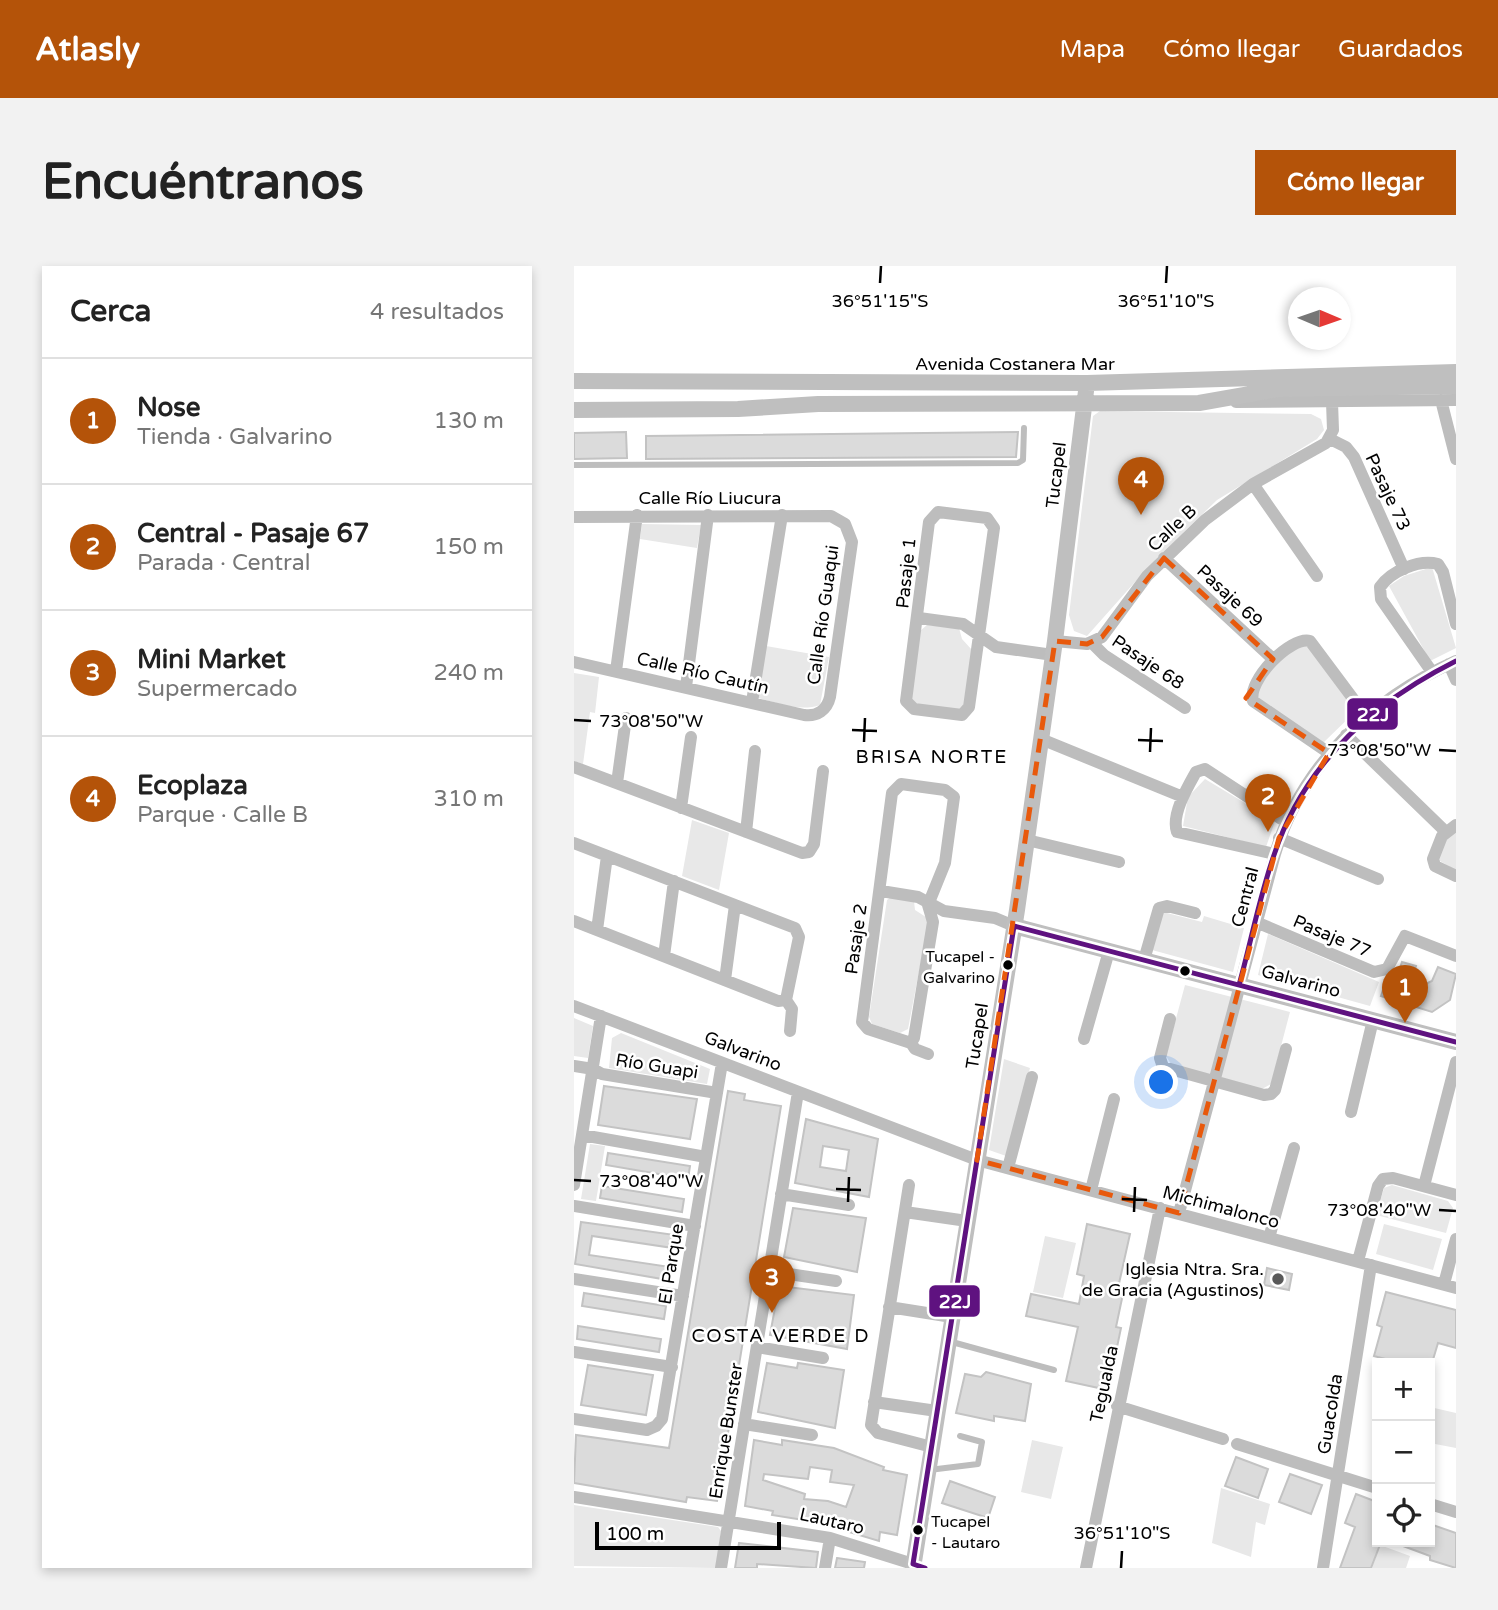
<!DOCTYPE html>
<html lang="es">
<meta charset="utf-8">
<style>
body{margin:0;font-family:"Varela Round",sans-serif;background:#f2f2f2;color:#222}
.controls{position:absolute;right:21px;bottom:21px;display:grid;overflow:hidden;border-radius:0px;box-shadow:0 4px 10px #0003}
.controls button{width:63px;height:63px;display:grid;place-items:center;padding:0;border:0;border-bottom:2px solid #e0e0e0;background:#fff;color:#222;font:35px sans-serif}
.compass{position:absolute;left:714px;top:21px;width:63px;height:63px;border-radius:50%;background:#fff;box-shadow:0 4px 10px #0003;rotate:92deg}
.scale{position:absolute;left:21px;bottom:18px;width:186px;box-sizing:border-box;padding-left:7px;border:4px solid #000;border-top:0;font-size:19px;line-height:24px;white-space:nowrap;color:#000;-webkit-text-stroke:5px #fff;paint-order:stroke}
.you{position:absolute;left:588px;top:817px;width:24px;height:24px;margin:-18px;border:5px solid #fff;border-radius:50%;background:#1a73e8;box-shadow:0 0 0 10px #1a73e833}
.badge{display:grid;place-items:center;width:46px;height:46px;border-radius:50%;background:#b45309;color:#fff;font-size:23px;font-weight:700}
.pin{position:absolute;translate:-50% -58px;filter:drop-shadow(0 2px 4px #0008)}
.pin::after{content:'';position:absolute;top:37px;width:24px;height:21px;background:inherit;clip-path:polygon(0 0,100% 0,50% 100%)}
.list{margin:0;padding:0;list-style:none}
h2{display:flex;justify-content:space-between;align-items:center;height:91px;margin:0;padding:0 28px;font-size:30px}
h2 small{font-size:23px;font-weight:400;color:#767676}
.list li{display:grid;grid-template-columns:46px 1fr auto;gap:21px;align-items:center;box-sizing:border-box;height:126px;padding:0 28px;border-top:2px solid #e0e0e0}
.list b{display:block;font-size:26px;white-space:nowrap}
.list p{margin:0;font-size:23px;white-space:nowrap;color:#767676}
.list em{font-size:23px;font-style:normal;color:#767676}
.icon{flex:none;width:38px;height:38px;fill:none;stroke:currentColor;stroke-width:2;stroke-linecap:round;stroke-linejoin:round}
.map{position:relative;flex:none;width:882px;height:1302px;overflow:hidden;border-radius:0px}
header{display:flex;align-items:center;gap:42px;box-sizing:border-box;height:98px;padding:0 35px;background:#b45309;color:#fff}
header strong{font-size:33px}
nav{display:flex;gap:38px;margin-inline-start:auto;font-size:24px}
.intro{display:flex;align-items:center;justify-content:space-between;box-sizing:border-box;height:168px;padding:0 42px}
h1{margin:0;font-size:49px}
.button{padding:18px 32px;border-radius:0px;background:#b45309;color:#fff;font-size:24px;font-weight:700}
main{display:flex;gap:42px;padding:0 42px}
aside{flex:1;background:#fff;border-radius:0px;box-shadow:0 4px 10px #0003}
.map>svg:first-child{display:block}
</style>
<header>
<strong>Atlasly</strong>
<nav><a>Mapa</a><a>Cómo llegar</a><a>Guardados</a></nav>
</header>
<div class="intro"><h1>Encuéntranos</h1><a class="button">Cómo llegar</a></div>
<main>
<aside>
<h2>Cerca<small>4 resultados</small></h2>
<ul class="list">
<li><span class="badge">1</span><div><b>Nose</b><p>Tienda · Galvarino</p></div><em>130 m</em></li>
<li><span class="badge">2</span><div><b>Central - Pasaje 67</b><p>Parada · Central</p></div><em>150 m</em></li>
<li><span class="badge">3</span><div><b>Mini Market</b><p>Supermercado</p></div><em>240 m</em></li>
<li><span class="badge">4</span><div><b>Ecoplaza</b><p>Parque · Calle B</p></div><em>310 m</em></li>
</ul>
</aside>
<div class="map">
<svg width="882" height="1302" viewBox="0 0 882 1302">
<rect width="100%" height="100%" fill="#fff"/>
<path fill="#e8e8e8" d="M526,145L737,148L747,153L750,164L743,173L643,234L577,298L513,370L500,365L495,349L519,150Z
M68,258L127,259L123,282L66,273Z
M858,301L882,382L856,395L815,320L830,310Z
M353,359L385,362L388,373L398,384L391,440L384,444L342,438L337,433L346,365Z
M731,376L783,444L749,477L684,432C679,407 714,389 731,376Z
M192,380L255,391L246,439C226,446 204,437 184,432Z
M0,407L25,411L21,447L16,446L9,498L0,495Z
M631,513L701,555L692,581L609,560L614,531Z
M118,554L155,567L145,624L108,610Z
M882,564V604L864,594L871,572Z
M318,630L340,635L341,644L355,653L334,763L326,767L298,758L295,751L313,634Z
M589,646L628,656L630,650L670,662L659,706L578,684Z
M694,668L805,716L796,740L684,709Z
M611,719L716,746L697,818L688,823L597,798L592,790Z
M0,752L19,760L14,792L0,790Z
M47,767L136,803L133,818L35,802L38,772Z
M430,793L456,802L432,890L415,884Z
M16,878L31,880L22,935L7,933Z
M818,919L874,935L879,942L872,967L802,949L810,922Z
M810,958L868,973L859,1004L802,988Z
M471,970L502,977L489,1032L459,1026Z
M856,1141L882,1147V1182L856,1177Z
M458,1174L489,1181L477,1233L447,1226Z
M647,1222L696,1238L691,1259L682,1256L677,1291L638,1277Z
M0,1239L144,1261L147,1265L142,1302L0,1300Z
M806,1279L836,1290L832,1302H798Z"/>
<path fill="#dbdbdb" stroke="#c3c3c3" stroke-width="2" fill-rule="evenodd" d="M52,166L53,192L0,193V167Z
M444,166L442,191L72,193V170Z
M828,696L842,700L834,726L858,715L864,701L882,708L876,734L858,746L807,730L813,712L822,714Z
M30,820L123,833L116,873L24,859Z
M154,825L171,828L170,834L207,840L143,1235L113,1231L112,1236L0,1217L2,1169L95,1182Z
M232,853L304,873L295,931L221,917ZM249,880L275,884L272,905L246,901Z
M34,887L116,900L114,913L32,899Z
M28,920L110,933L108,946L26,932Z
M219,942L292,952L283,1006L210,991Z
M7,956L101,969L99,982L18,970L15,989L96,1001L94,1014L1,998Z
M513,958L556,968L544,1022L550,1023L542,1061L547,1062L534,1124L492,1115L504,1061L452,1050L457,1028L505,1038L510,1010L503,1008Z
M693,1002L718,1008L715,1024L690,1019Z
M205,1020L280,1029L273,1083L196,1069Z
M812,1026L882,1044V1082L864,1077L858,1097H826L800,1090L808,1061L803,1059Z
M10,1027L92,1040L90,1053L8,1040Z
M4,1060L87,1073L85,1086L3,1073Z
M193,1097L223,1102L224,1097L270,1104L261,1162L184,1146Z
M14,1099L79,1109L72,1149L7,1139Z
M412,1106L457,1118L451,1155L420,1150V1155L382,1147L391,1108L407,1111Z
M180,1174L208,1179V1174L260,1182L310,1201L309,1204L333,1209L323,1269L306,1266L305,1275L242,1256L198,1249L199,1245L171,1240ZM236,1201L258,1204L256,1216L280,1219L272,1241L254,1235L230,1233L231,1228L189,1214L190,1208L234,1213Z
M662,1191L694,1203L684,1232L651,1220Z
M716,1208L748,1219L737,1248L705,1236Z
M376,1215L421,1231L414,1252L368,1237Z
M782,1228L803,1236V1276H807L797,1302H766L781,1261L771,1257Z
M856,1258L882,1267V1302L856,1294V1290L821,1277L856,1276Z
M165,1277L244,1286L242,1302L183,1298V1302H161Z
M263,1292L291,1296L290,1302H261Z"/>
<g fill="none" stroke-linecap="round" stroke-linejoin="round">
<path stroke="#bdbdbd" stroke-width="6" d="M0,199L444,197L449,194L450,162
M378,1076L480,1104
M355,1204L404,1198L408,1176L386,1170"/>
<path stroke="#bdbdbd" stroke-width="12" d="M867,134L882,193
M662,136L882,134
M756,173L772,181L780,191L830,303
M679,218L743,310
M364,246L413,252L420,262L395,441L388,449L340,443L332,435L355,256Z
M0,251L257,250L271,258L278,276L256,431C253,444 243,451 230,449L0,396
M590,292L699,393
M345,352L389,358L422,381L479,389
M481,375L513,378L528,371L573,310L631,254L679,218L752,177L759,164L758,136
M518,377L530,389L611,442
M875,398L882,414
M42,405L63,249
M858,406L807,333L806,321C817,305 845,293 864,298L869,306L882,358
M112,421L134,249
M178,436L208,249
M772,469L872,566
M467,473L609,531
M755,487L679,435C673,415 716,370 736,375L792,450
M0,501L228,587L235,586L240,578L249,505
M43,517L52,452
M107,542L117,471
M882,559L868,570L859,593L861,600L882,610
M172,566L181,485
M705,572L804,613
M453,574L545,596
M0,577L221,662L225,671L212,734
M701,588L603,566C597,549 613,522 622,506L631,503L712,556
M307,625L344,631L370,645L421,652L440,660
M0,655L204,735L212,734
M682,656L800,706L813,703L831,670L882,690
M23,664L33,590
M90,690L100,615
M570,694L585,642L593,640L621,647
M151,714L161,639
M212,734L218,743L216,765
M0,740L403,894L882,1022
M596,753L586,792L589,801L690,829L697,828L701,824L712,783
M510,773L535,685
M337,777L340,772L359,656L354,639
M354,788L341,783L337,777L294,763L288,756L318,527L327,518L371,524L380,531L371,597L354,639
M0,800L19,803L28,808L143,827
M777,846L799,754
M8,869L132,891
M434,902L458,811
M0,919L27,750
M335,919L297,1159L304,1167L358,1181
M850,920L882,796
M517,924L540,833
M207,928L275,939
M0,940L121,960
M331,946L393,955
M605,947L701,588C727,499 799,432 882,395
M695,972L720,882
M784,995L804,920L809,913L819,912L882,929
M195,1005L262,1015
M0,1013L109,1030
M870,1018L882,973
M315,1041L378,1051
M183,1081L249,1092
M0,1086L98,1101
M300,1136L363,1145
M543,1140L649,1173
M0,1153L73,1164L82,1160L88,1153L148,797
M170,1158L238,1169
M663,1178L803,1222
M0,1231L256,1272L339,1298
M856,1238L882,1246
M147,1302L224,826
M251,1302L256,1272
M512,1302L586,942
M749,1302L797,999"/>
<path stroke="#bfbfbf" stroke-width="16" d="M0,115L513,117L882,106
M0,144L164,143L244,138L625,137L704,123L882,120
M440,660L882,776
M339,1302L443,644L481,375L513,117"/>
<g stroke="#fff" stroke-width="10">
<path id="bus-1" d="M665,719C677,676 685,632 700,589C730,498 798,437 882,395
M351,1302L339,1298L440,660L882,776"/>
</g>
<use href="#bus-1" stroke="#5f1280" stroke-width="5"/>
</g>
<path fill="none" stroke="#e8590c" stroke-width="5" stroke-dasharray="14 9" stroke-linejoin="round" d="M590,292L699,393L672,432L755,487L705,572L605,947L403,894L481,375L513,378L528,371Z"/>
<path fill="none" stroke="#000" stroke-width="2.5" d="M306,17L307,0M592,17L593,0M0,454L17,455M278,464L303,465M564,474L589,475M290,476L291,452M865,484L882,485M576,486L577,462M0,914L17,915M262,923L287,924M548,933L573,934M274,936L275,911M865,944L882,945M560,946L561,921M547,1302L548,1285"/>
<g fill="#000" stroke="#fff" stroke-width="2.5">
<circle cx="434" cy="699" r="6"/>
<circle cx="611" cy="705" r="6"/>
<circle cx="344" cy="1264" r="6"/>
</g>
<circle fill="#595959" stroke="#fff" stroke-width="2.5" cx="704" cy="1013" r="7"/>
<g text-anchor="middle" stroke-width="5" stroke-linejoin="round" paint-order="stroke">
<g font-size="16" fill="#000" stroke="#fff" text-anchor="end">
<text x="421" y="696">Tucapel -<tspan x="421" dy="21">Galvarino</tspan></text>
<text x="357" y="1261" text-anchor="start">Tucapel<tspan x="357" dy="21">- Lautaro</tspan></text>
</g>
<g font-size="18" fill="#000" stroke="#fff">
<text x="441" y="104">Avenida Costanera Mar</text>
<text transform="translate(482 209) rotate(-83)" y="6">Tucapel</text>
<text transform="translate(814 226) rotate(65)" y="6">Pasaje 73</text>
<text x="136" y="238">Calle Río Liucura</text>
<text transform="translate(598 262) rotate(-43)" y="6">Calle B</text>
<text transform="translate(332 307) rotate(-84)" y="6">Pasaje 1</text>
<text transform="translate(656 330) rotate(43)" y="6">Pasaje 69</text>
<text transform="translate(249 349) rotate(-82)" y="6">Calle Río Guaqui</text>
<text transform="translate(574 396) rotate(34)" y="6">Pasaje 68</text>
<text transform="translate(129 407) rotate(13)" y="6">Calle Río Cautín</text>
<text transform="translate(671 631) rotate(-75)" y="6">Central</text>
<text transform="translate(758 670) rotate(23)" y="6">Pasaje 77</text>
<text transform="translate(282 673) rotate(-82)" y="6">Pasaje 2</text>
<text transform="translate(727 715) rotate(15)" y="6">Galvarino</text>
<text transform="translate(403 770) rotate(-81)" y="6">Tucapel</text>
<text transform="translate(169 785) rotate(21)" y="6">Galvarino</text>
<text transform="translate(83 800) rotate(9)" y="6">Río Guapi</text>
<text transform="translate(647 941) rotate(15)" y="6">Michimalonco</text>
<text transform="translate(97 998) rotate(-81)" y="6">El Parque</text>
<text transform="translate(530 1118) rotate(-78)" y="6">Tegualda</text>
<text transform="translate(756 1148) rotate(-81)" y="6">Guacolda</text>
<text transform="translate(152 1165) rotate(-81)" y="6">Enrique Bunster</text>
<text transform="translate(258 1255) rotate(13)" y="6">Lautaro</text>
</g>
<g font-size="18" fill="#000" stroke="#fff" text-anchor="end">
<text x="690" y="1009">Iglesia Ntra. Sra.<tspan x="690" dy="21">de Gracia (Agustinos)</tspan></text>
</g>
<g font-size="19" letter-spacing="2" fill="#000" stroke="#fff">
<text x="358" y="497">BRISA NORTE</text>
<text x="207" y="1076">COSTA VERDE D</text>
</g>
</g>
<g font-size="18" text-anchor="middle" fill="#000" stroke="#fff" stroke-width="5" stroke-linejoin="round" paint-order="stroke">
<text x="306" y="41">36°51'15"S</text>
<text x="592" y="41">36°51'10"S</text>
<text x="77" y="461">73°08'50"W</text>
<text x="805" y="490">73°08'50"W</text>
<text x="77" y="921">73°08'40"W</text>
<text x="805" y="950">73°08'40"W</text>
<text x="548" y="1273">36°51'10"S</text>
</g>
<g stroke="#fff" stroke-width="2.5">
<rect x="772" y="431" width="53" height="34" rx="7" fill="#5f1280"/>
<rect x="354" y="1018" width="53" height="34" rx="7" fill="#5f1280"/>
</g>
<g font-size="19" text-anchor="middle" font-weight="bold" fill="#fff">
<text x="799" y="455">22J</text>
<text x="381" y="1042">22J</text>
</g>
</svg>
<div class="controls">
<button>+</button>
<button>−</button>
<button><svg class="icon" aria-label="locate" viewBox="0 0 24 24"><circle cx="12" cy="12" r="6"/><path d="M12 2v4M12 18v4M2 12h4M18 12h4"/></svg></button>
</div>
<svg class="compass" viewBox="-18 -18 36 36"><path d="M0-13l5 13h-10z" fill="#e53935"/><path d="M0 13l5-13h-10z" fill="#767676"/></svg>
<div class="scale">100 m</div>
<div class="you"></div>
<div class="pin badge" style="left:831px;top:757px">1</div>
<div class="pin badge" style="left:694px;top:566px">2</div>
<div class="pin badge" style="left:198px;top:1047px">3</div>
<div class="pin badge" style="left:567px;top:249px">4</div>
</div>
</main>
